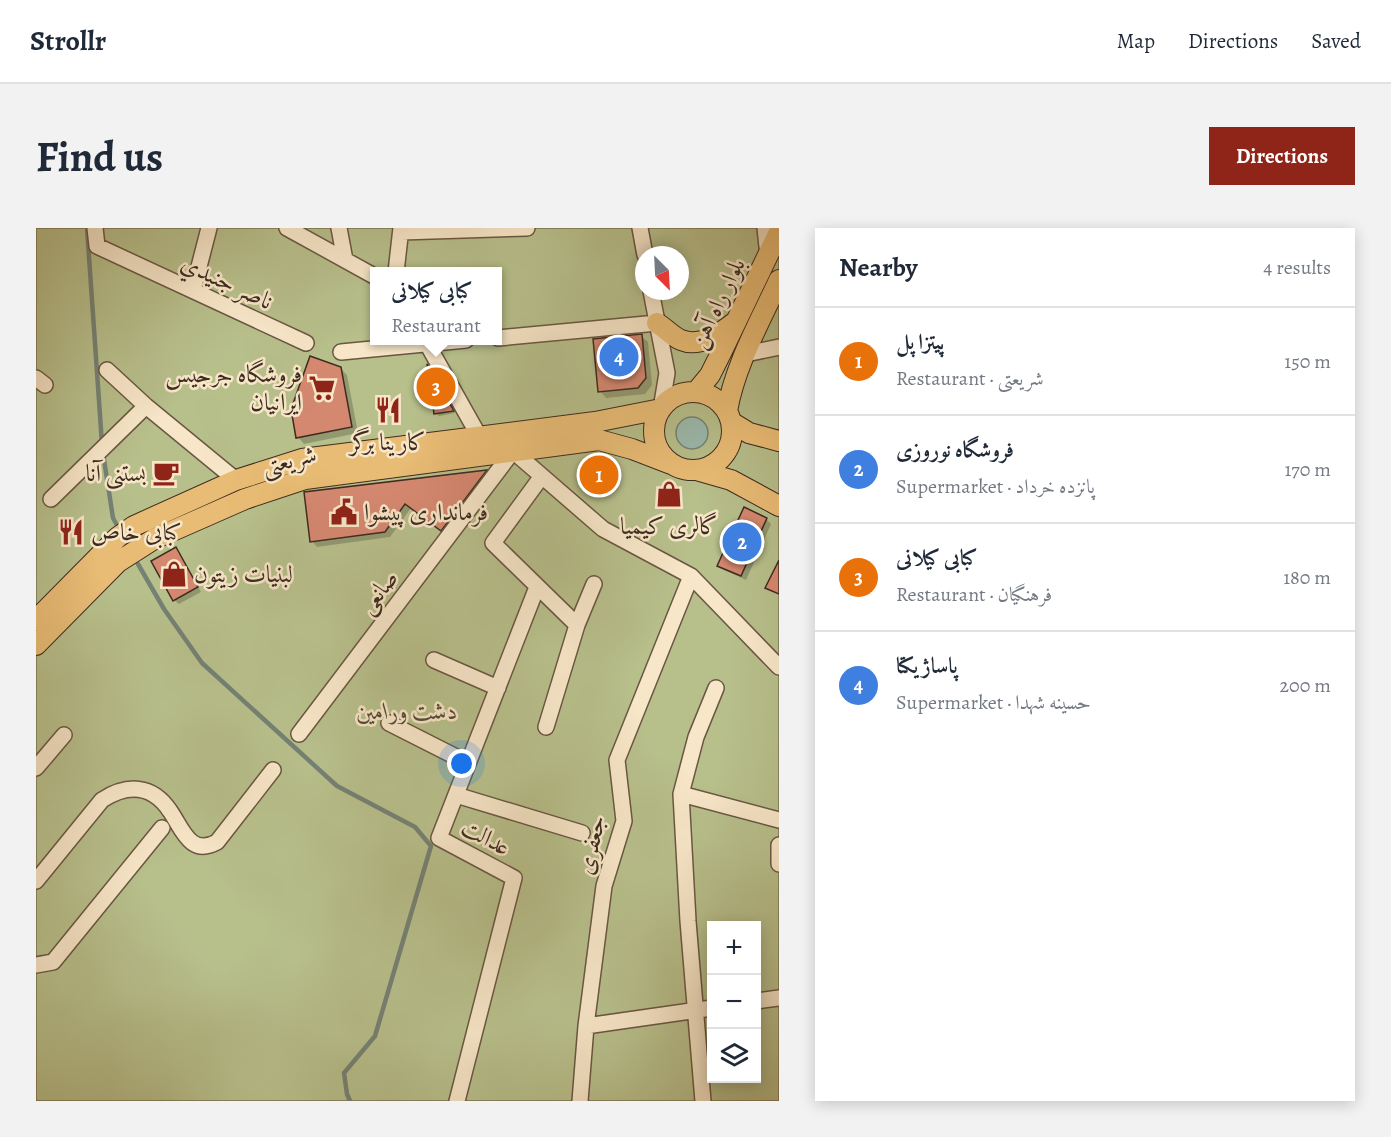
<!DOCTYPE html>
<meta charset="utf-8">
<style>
body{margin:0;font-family:Alegreya,Amiri,serif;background:#f2f2f3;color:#1f2937}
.controls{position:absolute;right:18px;bottom:18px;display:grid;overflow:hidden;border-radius:0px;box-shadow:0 3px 15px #0003}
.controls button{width:54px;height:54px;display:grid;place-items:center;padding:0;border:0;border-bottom:2px solid #e0e1e3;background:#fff;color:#1f2937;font:30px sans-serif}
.compass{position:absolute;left:599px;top:18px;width:54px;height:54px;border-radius:50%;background:#fff;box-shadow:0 3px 15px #0003;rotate:156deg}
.you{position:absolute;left:426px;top:536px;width:21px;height:21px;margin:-15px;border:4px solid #fff;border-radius:50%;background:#1a73e8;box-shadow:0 0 0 9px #1a73e833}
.badge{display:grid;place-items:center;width:39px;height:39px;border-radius:50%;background:#8f2418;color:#fff;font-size:20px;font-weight:700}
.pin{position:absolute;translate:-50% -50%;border:3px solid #fff;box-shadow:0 2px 6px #0006}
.popup{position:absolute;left:334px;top:39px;width:132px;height:78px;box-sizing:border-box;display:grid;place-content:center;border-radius:0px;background:#fff;filter:drop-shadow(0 2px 4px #0005);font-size:20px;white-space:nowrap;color:#747a83}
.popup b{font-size:22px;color:#1f2937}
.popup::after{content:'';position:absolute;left:50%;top:100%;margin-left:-12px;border:12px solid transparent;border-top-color:#fff}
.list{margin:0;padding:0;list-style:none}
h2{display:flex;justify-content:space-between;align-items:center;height:78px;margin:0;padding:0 24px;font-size:26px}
h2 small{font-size:20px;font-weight:400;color:#747a83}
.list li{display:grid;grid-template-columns:39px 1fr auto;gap:18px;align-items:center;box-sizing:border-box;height:108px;padding:0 24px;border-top:2px solid #e0e1e3}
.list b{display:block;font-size:22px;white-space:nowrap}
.list p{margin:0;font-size:20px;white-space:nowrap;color:#747a83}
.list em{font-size:20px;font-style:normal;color:#747a83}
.icon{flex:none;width:33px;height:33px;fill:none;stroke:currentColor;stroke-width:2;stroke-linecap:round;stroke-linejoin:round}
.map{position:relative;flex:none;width:743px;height:873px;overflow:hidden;border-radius:0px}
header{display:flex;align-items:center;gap:36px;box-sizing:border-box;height:84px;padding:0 30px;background:#fff;border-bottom:2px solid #e0e1e3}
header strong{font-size:28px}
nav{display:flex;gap:33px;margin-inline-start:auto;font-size:21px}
.intro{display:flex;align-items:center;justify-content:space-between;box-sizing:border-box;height:144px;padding:0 36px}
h1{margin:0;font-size:42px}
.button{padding:15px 27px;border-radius:0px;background:#8f2418;color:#fff;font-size:21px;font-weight:700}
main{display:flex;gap:36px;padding:0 36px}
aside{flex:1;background:#fff;border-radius:0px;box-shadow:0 3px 15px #0003}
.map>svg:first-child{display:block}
</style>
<header>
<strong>Strollr</strong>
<nav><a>Map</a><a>Directions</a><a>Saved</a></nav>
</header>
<div class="intro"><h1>Find us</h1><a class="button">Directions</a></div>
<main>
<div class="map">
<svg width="743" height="873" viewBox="0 0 743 873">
<rect width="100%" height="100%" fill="#f2d8aa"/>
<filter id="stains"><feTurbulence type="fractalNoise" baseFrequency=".00333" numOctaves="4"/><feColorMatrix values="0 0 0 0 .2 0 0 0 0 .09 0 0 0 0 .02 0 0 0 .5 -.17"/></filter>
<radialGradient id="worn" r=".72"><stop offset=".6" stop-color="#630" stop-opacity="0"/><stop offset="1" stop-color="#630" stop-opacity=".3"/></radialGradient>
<path fill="#b7bf8b" stroke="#7a7656" stroke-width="1.5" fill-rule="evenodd" d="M0,0H743V873H0ZM608,27H644V63H608ZM338,44H462V112H338ZM676,698H720V850H676Z"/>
<path fill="#9bb9ac" stroke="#758174" stroke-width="1.5" d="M640 205a16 16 0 1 1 32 0a16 16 0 1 1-32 0Z"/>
<path fill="#0003" d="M605,108L612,114L616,157L609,166L570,170L564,163Z
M304,140L311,147L322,205L268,216L262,209Z
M393,140L397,145L419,185L403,188L400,185Z
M450,243L455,248L411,307L375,280L354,309L281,319L276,313L269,265Z
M730,291L735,296L710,352L688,342L683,337Z
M139,321L144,326L165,364L143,376L138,372Z"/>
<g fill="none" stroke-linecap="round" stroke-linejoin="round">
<path stroke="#758174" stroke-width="4.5" d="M51,0L66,216
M67,225L77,290L83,301
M102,336L128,381L166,435L301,558L379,599L395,618L339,808L308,845L311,866L314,873"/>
</g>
<path fill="#d58870" stroke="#3d2c20" stroke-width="1.5" d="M606,106L610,150L602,160L562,164L557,111Z
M274,128L305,139L316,199L260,210L255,181Z
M391,136L394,141L418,183L398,186Z
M451,242L405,303L369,276L349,304L274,314L268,264Z
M708,279L731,290L705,348L681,338Z
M140,319L162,359L137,373L115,333Z
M743,332V366L729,360Z"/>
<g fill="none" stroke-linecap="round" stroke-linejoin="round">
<g stroke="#6a5742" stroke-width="18">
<path id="minor" d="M59,0L61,18L270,115
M251,0L338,48
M303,0L309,32
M604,0L609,27
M729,0L732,28
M365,4L491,0
M360,44L365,0
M157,62L173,0
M615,63L631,145L625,181
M462,110L621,95
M389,112L443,208
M305,124L430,112
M710,126L743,119
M71,142L110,178L200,252
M0,150L9,157
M506,248L457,315L541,397
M15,271L110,178
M398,432L462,460
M353,495L432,535
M510,499L541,397L558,356
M263,506L477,223L567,301L655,348L743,439
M0,540L28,507
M645,566L743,592
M420,567L546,605
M743,617V636
M0,653L66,572C91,556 116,556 134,583C146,600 154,629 181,614L237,542
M0,737L17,734L126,600
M720,773L743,770
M550,798L676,780
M421,873L478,650L403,610L501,359
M544,873L550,798L568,658L588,593L581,532L655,348
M667,873L652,693L645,566L660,509L680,460"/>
</g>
<g stroke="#3d2c20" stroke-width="22">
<path id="major" d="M621,95C629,100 637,109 645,112C664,120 685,105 699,94
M660,164L674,147L686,123L743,4
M618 203a39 39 0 1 1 78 0a39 39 0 1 1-78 0Z
M691,183C699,137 724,94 743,52
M695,194L713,205L743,213
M660,242L695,252L743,278
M0,392L82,309L98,298L200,252L266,231L559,194L625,181
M0,417L82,334L118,311L209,271L269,251L563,212L596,221L635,236"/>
</g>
<use href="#minor" stroke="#f7e6c8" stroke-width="15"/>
<use href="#major" stroke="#e9bc75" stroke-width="20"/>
</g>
<defs>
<g id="supermarket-bare" transform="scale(2.07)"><path d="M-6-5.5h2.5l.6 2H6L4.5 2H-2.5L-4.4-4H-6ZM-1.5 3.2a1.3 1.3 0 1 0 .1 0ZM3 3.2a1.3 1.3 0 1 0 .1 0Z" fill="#8f2418" stroke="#f7e6c8" stroke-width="2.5" paint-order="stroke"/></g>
<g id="restaurant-bare" transform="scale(2.07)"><path d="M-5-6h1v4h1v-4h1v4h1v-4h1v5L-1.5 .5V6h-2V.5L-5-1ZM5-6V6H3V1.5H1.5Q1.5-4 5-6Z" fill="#8f2418" stroke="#f7e6c8" stroke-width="2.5" paint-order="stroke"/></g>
<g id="cafe-bare" transform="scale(2.07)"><path d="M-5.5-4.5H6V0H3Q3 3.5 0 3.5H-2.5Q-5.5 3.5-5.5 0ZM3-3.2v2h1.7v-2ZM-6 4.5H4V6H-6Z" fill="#8f2418" stroke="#f7e6c8" stroke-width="2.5" paint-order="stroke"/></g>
<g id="shop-bare" transform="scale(2.07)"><path d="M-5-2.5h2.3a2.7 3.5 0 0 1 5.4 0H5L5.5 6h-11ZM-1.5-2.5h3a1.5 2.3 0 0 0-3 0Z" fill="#8f2418" stroke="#f7e6c8" stroke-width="2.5" paint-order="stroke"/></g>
<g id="civic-bare" transform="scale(2.07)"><path d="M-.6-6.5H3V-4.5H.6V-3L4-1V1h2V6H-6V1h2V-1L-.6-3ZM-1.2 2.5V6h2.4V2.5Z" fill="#8f2418" stroke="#f7e6c8" stroke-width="2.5" paint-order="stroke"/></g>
</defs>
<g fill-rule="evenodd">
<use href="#supermarket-bare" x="286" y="160"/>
<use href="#restaurant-bare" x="352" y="182"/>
<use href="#cafe-bare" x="130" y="245"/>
<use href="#shop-bare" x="633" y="266"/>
<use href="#civic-bare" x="308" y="284"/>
<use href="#restaurant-bare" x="35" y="304"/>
<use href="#shop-bare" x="138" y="346"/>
</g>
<g text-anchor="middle" stroke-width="5" stroke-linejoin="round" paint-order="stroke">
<g font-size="24" fill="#3d2c20" stroke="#f7e6c8">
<text transform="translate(191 54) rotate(25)" y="8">ناصر جنيدي</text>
<text transform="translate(681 75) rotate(-64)" y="8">بلوار راه آهن</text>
<text transform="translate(253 232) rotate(-15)" y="8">شریعتی</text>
<text transform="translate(342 364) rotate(-53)" y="8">صانعی</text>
<text transform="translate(450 609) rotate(28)" y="8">عدالت</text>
<text transform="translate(555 617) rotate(-77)" y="8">جعفری</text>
</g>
<g font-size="24" fill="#3d2c20" stroke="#f7e6c8" text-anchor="start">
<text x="266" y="154" text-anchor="end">فروشگاه جرجیس<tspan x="266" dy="28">ایرانیان</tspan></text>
<text x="352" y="222" text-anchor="middle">کارینا برگر</text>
<text x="110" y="253" text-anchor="end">بستنی آنا</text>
<text x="328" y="292">فرمانداری پیشوا</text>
<text x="633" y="306" text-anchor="middle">گالری کیمیا</text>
<text x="55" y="312">کبابی خاص</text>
<text x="158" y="354">لبنیات زیتون</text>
</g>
<g font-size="24" font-style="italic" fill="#554935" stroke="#f7e6c8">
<text x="371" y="491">دشت ورامین</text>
</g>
</g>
<rect width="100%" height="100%" filter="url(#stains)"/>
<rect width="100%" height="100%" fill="url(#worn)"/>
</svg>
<div class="controls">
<button>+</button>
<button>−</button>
<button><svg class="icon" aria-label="layers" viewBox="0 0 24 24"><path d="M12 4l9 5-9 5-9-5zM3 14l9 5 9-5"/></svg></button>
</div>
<svg class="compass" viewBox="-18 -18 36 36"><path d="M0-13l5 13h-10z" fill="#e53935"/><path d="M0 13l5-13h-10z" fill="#747a83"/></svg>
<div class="you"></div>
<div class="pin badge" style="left:563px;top:247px;background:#e8710a">1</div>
<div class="pin badge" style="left:706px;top:314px;background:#3f7fe0">2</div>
<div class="pin badge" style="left:400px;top:159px;background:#e8710a">3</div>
<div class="popup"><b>کبابی کیلانی</b>Restaurant</div>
<div class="pin badge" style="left:583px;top:129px;background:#3f7fe0">4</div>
</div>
<aside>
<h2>Nearby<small>4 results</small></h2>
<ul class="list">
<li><span class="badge" style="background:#e8710a">1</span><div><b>پیتزا پل</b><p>Restaurant · شریعتی</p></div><em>150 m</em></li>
<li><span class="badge" style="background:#3f7fe0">2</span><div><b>فروشگاه نوروزی</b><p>Supermarket · پانزده خرداد</p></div><em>170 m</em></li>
<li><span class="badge" style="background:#e8710a">3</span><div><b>کبابی کیلانی</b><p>Restaurant · فرهنگیان</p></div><em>180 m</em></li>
<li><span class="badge" style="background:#3f7fe0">4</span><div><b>پاساژ یکتا</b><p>Supermarket · حسینه شهدا</p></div><em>200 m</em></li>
</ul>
</aside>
</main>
